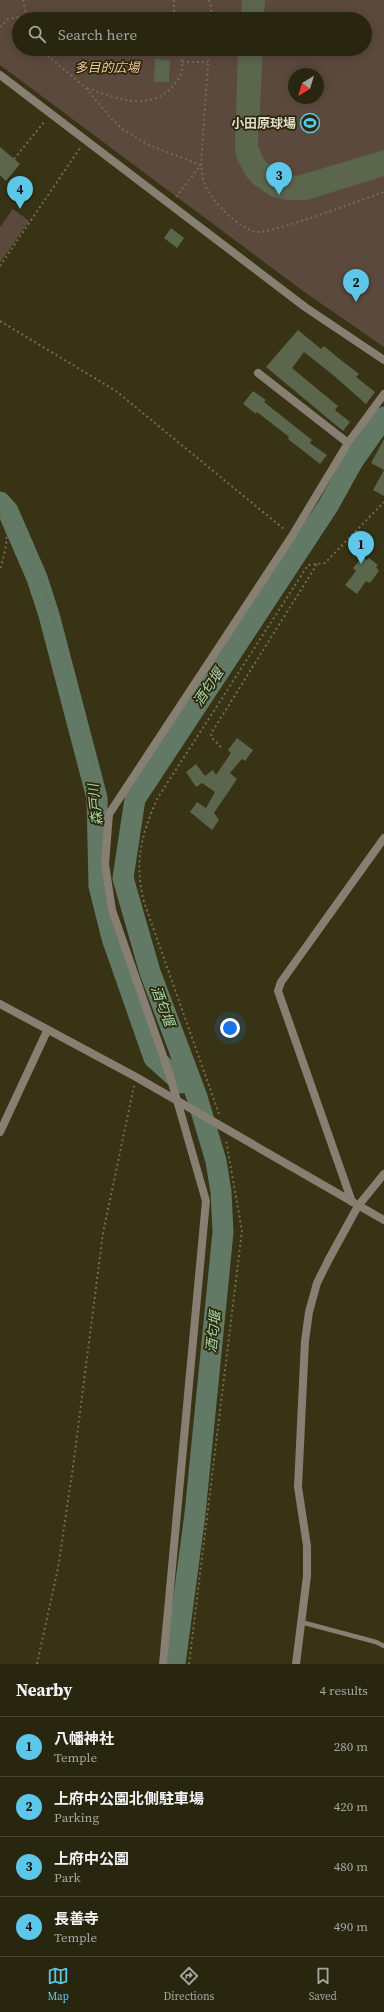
<!DOCTYPE html>
<meta charset="utf-8">
<style>
body{margin:0;font-family:"Source Serif 4","Noto Sans JP",serif;background:#312e18;color:#f1f3f6}
.compass{position:absolute;left:288px;top:68px;width:36px;height:36px;border-radius:50%;background:#29260f;box-shadow:0 2px 10px #0003;rotate:218deg}
.you{position:absolute;left:230px;top:1028px;width:14px;height:14px;margin:-10px;border:3px solid #fff;border-radius:50%;background:#1a73e8;box-shadow:0 0 0 6px #1a73e833}
.badge{display:grid;place-items:center;width:26px;height:26px;border-radius:50%;background:#5cc7e8;color:#111;font-size:13px;font-weight:700}
.pin{position:absolute;translate:-50% -33px;filter:drop-shadow(0 1px 2px #0008)}
.pin::after{content:'';position:absolute;top:21px;width:14px;height:12px;background:inherit;clip-path:polygon(0 0,100% 0,50% 100%)}
.list{margin:0;padding:0;list-style:none}
h2{display:flex;justify-content:space-between;align-items:center;height:52px;margin:0;padding:0 16px;font-size:17px}
h2 small{font-size:13px;font-weight:400;color:#a5a59e}
.list li{display:grid;grid-template-columns:26px 1fr auto;gap:12px;align-items:center;box-sizing:border-box;height:60px;padding:0 16px;border-top:1px solid #45432f}
.list b{display:block;font-size:15px;white-space:nowrap}
.list p{margin:0;font-size:13px;white-space:nowrap;color:#a5a59e}
.list em{font-size:13px;font-style:normal;color:#a5a59e}
.icon{flex:none;width:22px;height:22px;fill:none;stroke:currentColor;stroke-width:2;stroke-linecap:round;stroke-linejoin:round}
.map{position:relative;flex:none;width:384px;height:1664px;overflow:hidden}
.search{position:absolute;background:#29260f;box-shadow:0 2px 10px #0003;left:12px;right:12px;top:12px;height:44px;display:flex;align-items:center;gap:10px;box-sizing:border-box;padding:0 14px;border-radius:22px;color:#a5a59e;font-size:15px}
.sheet{height:292px;background:#29260f}
nav{display:flex;justify-content:space-around;align-items:center;box-sizing:border-box;height:56px;border-top:1px solid #45432f;background:#29260f;font-size:11px;color:#a5a59e}
nav a{display:grid;justify-items:center;gap:2px}
nav .on{color:#5cc7e8}
.map>svg:first-child{display:block}
</style>
<div class="map">
<svg width="384" height="1664" viewBox="0 0 384 1664">
<rect width="100%" height="100%" fill="#373314"/>
<path fill="#5c493d" fill-rule="evenodd" d="M0,0H384V347L303,291L0,65ZM19,19H365V49H19ZM294,74H318V98H294Z
M13,209L29,221L0,263V227Z"/>
<g fill="none" stroke-linecap="round" stroke-linejoin="round">
<path stroke="#617965" stroke-width="21" d="M0,502L8,511L37,578L49,615L97,798L99,886L112,938L154,1058L182,1083
M175,1664L195,1514L223,1232L221,1192L216,1161L197,1097L150,972L123,878L135,799L328,506L353,461L384,417"/>
</g>
<path fill="#5b664d" d="M242,0H265L264,19H241Z
M238,49H263L258,145L263,158L272,168L283,174L297,176L384,150V176L307,200H286L271,196L253,184L246,176L237,159L235,148Z
M155,59L170,60L169,82H154Z
M0,147L20,164L6,181L0,175Z
M171,228L184,238L177,248L164,238Z
M298,330L321,349L324,346L337,357L359,374L356,377L375,392L366,404L333,375L304,352L292,368L338,406L335,410L350,422L343,431L266,367Z
M253,391L266,400L264,402L312,440L310,443L327,455L320,464L288,439L289,437L257,412L256,414L243,404Z
M384,439V496L373,490L384,470L371,463Z
M362,557L367,560L369,558L378,565L376,567L379,571L370,583L366,581L357,594L345,585L356,571L353,568Z
M237,738L253,750L245,761L242,759L230,773L237,779L214,813L219,820L212,830L190,812L197,802L206,808L215,792L202,783L196,787L186,772L196,764L205,776L213,770L216,775L231,753L228,750Z"/>
<g fill="none" stroke-linecap="round" stroke-linejoin="round">
<path stroke="#706d52" stroke-width="2" stroke-dasharray="2 3" stroke-linecap="butt" d="M23,0L27,19
M174,0V19
M209,0L211,7V19
M0,27L8,19L26,16
M40,49L86,88L109,116L122,129L149,145L201,165C202,171 202,177 204,183C210,200 238,228 256,232C271,234 364,199 384,192
M182,62H208
M87,88C114,97 144,111 168,91C174,85 180,79 182,71C183,64 181,56 181,49
M14,159L45,121
M176,197L201,165L209,49
M0,266L80,148
M0,321L116,391L285,530
M0,513C12,531 5,551 0,570
M5,521H18L43,580L105,801
M221,747L211,737L212,732L317,564
M219,1114L144,902C134,862 141,836 157,799L308,565L325,563L384,502
M37,1664L58,1568L73,1467L103,1233L134,1086
M189,1664L242,1231L226,1140"/>
<path stroke="#877f72" stroke-width="4.5" d="M301,1622L376,1642L384,1646"/>
<path stroke="#877f72" stroke-width="8" d="M258,373L348,443
M0,1132L47,1031
M352,1202L278,991L281,982L384,838
M163,1664L206,1201L170,1076L112,910L105,864L109,814L292,536L348,443L384,394"/>
<path stroke="#877f72" stroke-width="8" d="M0,75L305,307L384,360
M0,1004L136,1077L384,1220
M296,1664L307,1576V1546L298,1487L305,1341L309,1312L317,1283L329,1259L358,1206L384,1174"/>
</g>
<defs>
<g id="stadium-ring" transform="scale(1)"><circle r="9.5" fill="#2d290a" stroke="#5cc7e8" stroke-width="1.5"/><path d="M0-5a6.5 5 0 1 0 0 10a6.5 5 0 1 0 0-10ZM-3.5-1.8h7v3.6h-7Z" fill="#5cc7e8"/></g>
</defs>
<g fill-rule="evenodd">
<use href="#stadium-ring" x="310" y="123"/>
</g>
<g text-anchor="middle" stroke-width="3.5" stroke-linejoin="round" paint-order="stroke">
<g font-size="13" font-style="italic" fill="#f5c5a4" stroke="#2d290a">
<text x="107" y="72">多目的広場</text>
</g>
<g font-size="13" font-weight="bold" fill="#dddbc9" stroke="#2d290a" text-anchor="end">
<text x="296" y="128">小田原球場</text>
</g>
<g font-size="14" font-style="italic" fill="#a7d5af" stroke="#2d290a">
<text transform="translate(208 687) rotate(-56)" y="5">酒匂堰</text>
<text transform="translate(95 805) rotate(-96)" y="5">森戸川</text>
<text transform="translate(163 1006) rotate(70)" y="5">酒匂堰</text>
<text transform="translate(213 1332) rotate(-84)" y="5">酒匂堰</text>
</g>
</g>
</svg>
<svg class="compass" viewBox="-18 -18 36 36"><path d="M0-13l5 13h-10z" fill="#e53935"/><path d="M0 13l5-13h-10z" fill="#a5a59e"/></svg>
<div class="you"></div>
<div class="pin badge" style="left:361px;top:564px">1</div>
<div class="pin badge" style="left:356px;top:302px">2</div>
<div class="pin badge" style="left:279px;top:195px">3</div>
<div class="pin badge" style="left:20px;top:209px">4</div>
<div class="search"><svg class="icon" aria-label="search" viewBox="0 0 24 24"><circle cx="10" cy="10" r="6"/><path d="M15 15l6 6"/></svg>Search here</div>
</div>
<section class="sheet">
<h2>Nearby<small>4 results</small></h2>
<ul class="list">
<li><span class="badge">1</span><div><b>八幡神社</b><p>Temple</p></div><em>280 m</em></li>
<li><span class="badge">2</span><div><b>上府中公園北側駐車場</b><p>Parking</p></div><em>420 m</em></li>
<li><span class="badge">3</span><div><b>上府中公園</b><p>Park</p></div><em>480 m</em></li>
<li><span class="badge">4</span><div><b>長善寺</b><p>Temple</p></div><em>490 m</em></li>
</ul>
</section>
<nav>
<a class="on"><svg class="icon" aria-label="map" viewBox="0 0 24 24"><path d="M3 6l6-2 6 2 6-2v14l-6 2-6-2-6 2zM9 4v14M15 6v14"/></svg>Map</a>
<a><svg class="icon" aria-label="directions" viewBox="0 0 24 24"><path d="M12 3l9 9-9 9-9-9zM9 14v-3h6M13 9l2 2-2 2"/></svg>Directions</a>
<a><svg class="icon" aria-label="saved" viewBox="0 0 24 24"><path d="M7 4h10v16l-5-4-5 4z"/></svg>Saved</a>
</nav>
